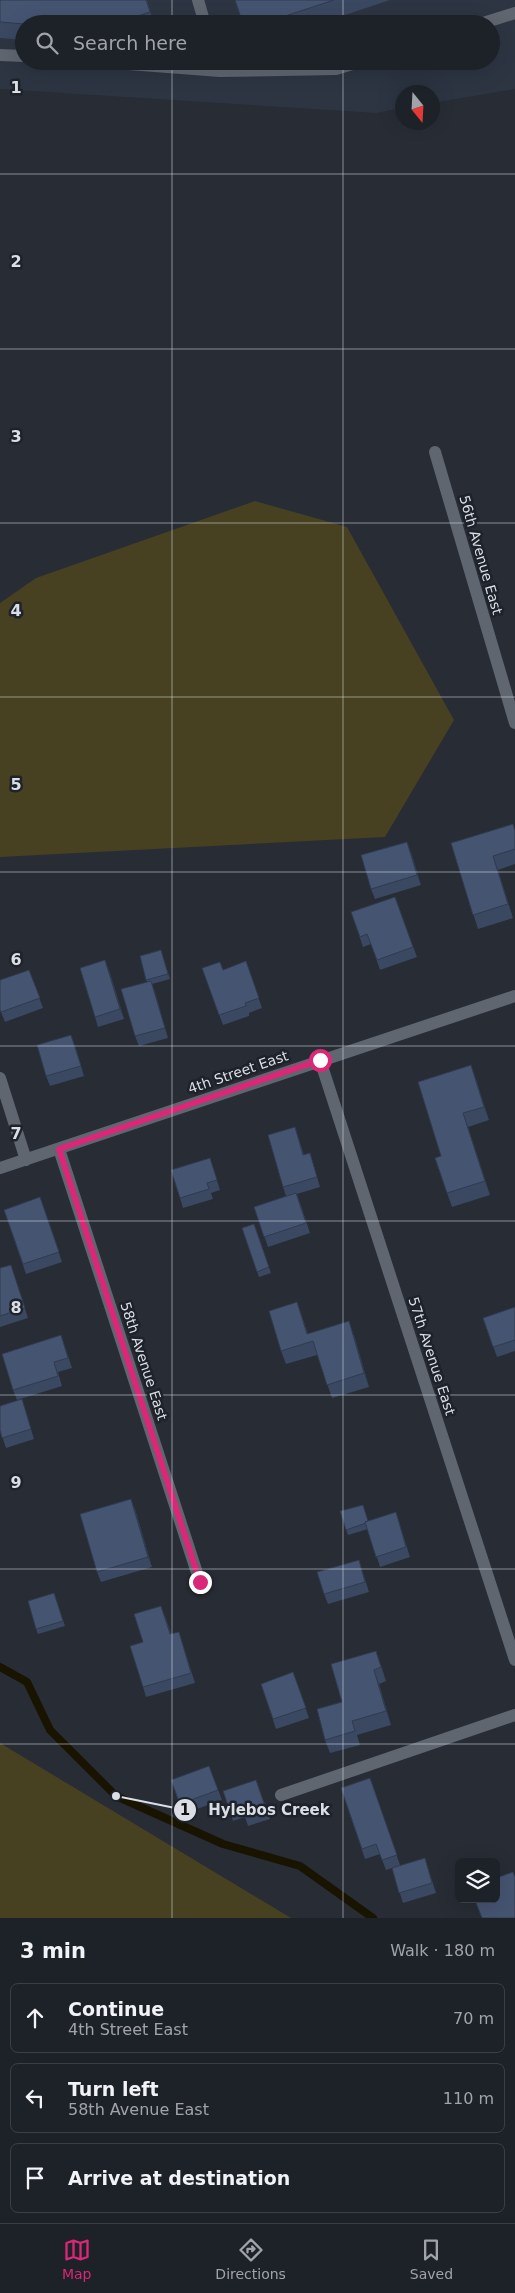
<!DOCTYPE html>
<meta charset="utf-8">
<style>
body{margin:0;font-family:"DejaVu Sans",sans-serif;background:#2a2e34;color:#f1f3f6}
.controls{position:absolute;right:15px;bottom:15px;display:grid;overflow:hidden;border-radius:8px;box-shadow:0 5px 20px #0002}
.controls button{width:45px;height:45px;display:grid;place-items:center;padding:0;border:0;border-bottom:1px solid #3b3e45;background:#1d2128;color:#f1f3f6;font:25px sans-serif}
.compass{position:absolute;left:395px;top:85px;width:45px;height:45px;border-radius:50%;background:#1d2128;box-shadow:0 5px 20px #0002;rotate:162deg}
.stop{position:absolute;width:15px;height:15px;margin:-11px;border:4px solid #db2777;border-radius:50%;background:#fff}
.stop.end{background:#db2777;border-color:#fff;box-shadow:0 1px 5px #0008}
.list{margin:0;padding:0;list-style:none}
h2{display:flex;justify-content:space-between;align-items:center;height:65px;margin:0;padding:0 20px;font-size:21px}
h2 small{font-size:16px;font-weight:400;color:#a0a3a8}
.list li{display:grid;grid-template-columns:32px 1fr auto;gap:15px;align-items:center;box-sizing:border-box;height:70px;margin:0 10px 10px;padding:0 10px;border:1px solid #3b3e45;border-radius:8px}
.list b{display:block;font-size:19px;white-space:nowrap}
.list p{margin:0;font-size:16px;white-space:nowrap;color:#a0a3a8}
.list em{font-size:16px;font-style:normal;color:#a0a3a8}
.icon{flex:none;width:28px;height:28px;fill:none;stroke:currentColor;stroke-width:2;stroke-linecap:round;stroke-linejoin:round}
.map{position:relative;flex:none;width:515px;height:1918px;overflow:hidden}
.search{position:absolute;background:#1d2128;box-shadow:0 5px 20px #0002;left:15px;right:15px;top:15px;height:55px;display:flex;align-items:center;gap:12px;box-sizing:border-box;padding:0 18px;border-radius:28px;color:#a0a3a8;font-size:19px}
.sheet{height:305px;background:#1d2128}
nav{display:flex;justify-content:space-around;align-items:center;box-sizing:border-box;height:70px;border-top:1px solid #3b3e45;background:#1d2128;font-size:14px;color:#a0a3a8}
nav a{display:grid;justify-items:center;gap:2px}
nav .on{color:#db2777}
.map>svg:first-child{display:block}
</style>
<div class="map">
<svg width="515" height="1918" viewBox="0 0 515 1918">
<rect width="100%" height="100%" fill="#272c35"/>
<path fill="#2d3543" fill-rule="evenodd" d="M0,0H515V89L433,103L432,92H402V108L376,113L0,89ZM24,24H491V61H24Z"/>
<path fill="#474121" d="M255,501L347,527L454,720L385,837L0,857V603L36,578Z
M0,1743L291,1918H0Z"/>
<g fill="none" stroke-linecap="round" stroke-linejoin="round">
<path stroke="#191400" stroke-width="8" d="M0,1667L27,1682L50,1730L116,1796L223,1844L300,1866L373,1918"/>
<path stroke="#606670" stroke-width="12" d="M198,0L205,24
M480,24L515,13
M0,55L24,56
M89,61L220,71L336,69L362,61
M435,452L515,723
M320,1060L515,1660
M0,1078L26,1160
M59,1149L200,1582
M0,1168L515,996
M281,1795L515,1715"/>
</g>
<path fill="#3b4861" d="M0,0H147L154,24H24V40L0,38Z
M235,0H390L318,24H243Z
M515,830V864L498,870L513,918L478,929L451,843Z
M411,852L421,885L375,899L371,889Z
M395,897L417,957L380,970L371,944L363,947L351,912Z
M161,950L170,979L152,984L168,1038L139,1046L135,1036L147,982L140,956Z
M246,961L262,1008L249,1013V1016L223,1025L202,968L223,970Z
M29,970L43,1008L5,1022L0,1010Z
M109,970L124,1019L98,1027L95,1017Z
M75,1045L84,1076L50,1086L46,1076Z
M471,1065L489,1120L468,1127L490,1195L452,1207L447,1193L441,1156Z
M295,1127L304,1155L310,1153L320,1187L297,1194L310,1233L268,1247L254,1207L286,1196L283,1187Z
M210,1158L220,1190L211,1193L213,1199L183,1208L180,1198Z
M40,1197L62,1262L26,1274L4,1210Z
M254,1224L271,1273L259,1277L242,1228Z
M11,1265L28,1318L0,1327V1268Z
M297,1302L308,1334L354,1335L369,1387L332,1398L317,1355L286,1364L281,1351Z
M515,1307V1351L497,1357L483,1318Z
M61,1335L72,1368L58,1372L62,1386L17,1400L13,1390Z
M22,1399L34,1439L6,1448L0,1430Z
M135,1509L152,1567L101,1582L97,1572Z
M340,1511L368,1521L399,1522L410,1557L380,1567L368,1529L348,1535Z
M362,1570L369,1592L328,1604L324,1594Z
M54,1593L65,1626L38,1634L36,1629Z
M165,1616L171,1634L179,1632L195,1683L146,1697L143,1687V1642Z
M331,1664L381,1665L386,1681L379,1684L391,1725L357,1735L360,1745L330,1753L325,1740L342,1702Z
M293,1672L309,1718L276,1729L261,1684Z
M209,1766L222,1800L183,1814L171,1780Z
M370,1778L400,1865L428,1868L436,1893L403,1903L392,1868L386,1870L380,1854L365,1859L341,1788Z
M256,1780L270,1819L248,1826L245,1817L233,1821L223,1791Z"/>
<path fill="#303b4f" d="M407,842L411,852L421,885L417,875Z
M493,856L498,870L513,918L508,904Z
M105,960L109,970L124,1019L120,1009Z
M151,981L155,991L168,1038L165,1028Z
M71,1035L75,1045L84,1076L81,1066Z
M471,1065L476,1079L489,1120L484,1107Z
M463,1113L468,1127L490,1195L485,1181Z
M297,1302L302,1316L310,1342Z
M349,1321L354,1335L369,1387L364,1373Z
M131,1499L135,1509L152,1567L148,1557Z
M376,1651L381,1665L386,1681L381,1667Z
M374,1670L379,1684L391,1725L386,1711Z"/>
<path fill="#455471" stroke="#303b4f" d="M0,0H146L150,12L113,24H24L0,22Z
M235,0H334L261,24H243Z
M513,824L515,831V849L493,856L508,904L473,915L451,843Z
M407,842L417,875L371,889L361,855Z
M395,897L413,947L377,960L367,934L360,937L351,912Z
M161,950L168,974L146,980L140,956Z
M105,960L120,1009L95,1017L80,968Z
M246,961L259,998L245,1003L246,1006L219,1015L202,968L220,962L223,970Z
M29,970L40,998L1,1012L0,1010V980Z
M151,981L165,1028L135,1036L121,989Z
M71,1035L81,1066L46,1076L37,1045Z
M471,1065L484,1107L463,1113L485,1181L447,1193L435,1158L441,1156L418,1082Z
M295,1127L303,1155L310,1153L317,1177L283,1187L268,1135Z
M210,1158L217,1180L207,1183L209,1189L180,1198L171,1170Z
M296,1193L306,1223L264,1237L254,1207Z
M40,1197L59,1252L23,1264L4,1210Z
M254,1224L269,1267L257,1272L242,1228Z
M11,1265L25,1308L0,1316V1268Z
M297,1302L307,1334L349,1321L364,1373L327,1385L313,1341L281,1351L269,1311Z
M515,1307V1340L493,1347L483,1318Z
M61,1335L68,1358L54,1362L58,1376L13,1390L2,1354Z
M22,1399L31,1429L2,1438L0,1430V1406Z
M131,1499L148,1557L97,1572L80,1514Z
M363,1505L368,1521L365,1522L366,1523L346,1530L340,1511Z
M396,1512L406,1547L376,1557L365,1522Z
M359,1560L365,1582L324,1594L317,1572Z
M54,1593L63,1621L36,1629L28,1601Z
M161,1606L170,1634L179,1632L191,1673L143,1687L130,1646L143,1642L134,1614Z
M376,1651L381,1667L374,1670L386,1711L352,1721L355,1731L325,1740L317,1709L342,1702L331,1664Z
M293,1672L306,1708L273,1719L261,1684Z
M209,1766L218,1790L180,1804L171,1780Z
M370,1778L397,1855L382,1860L376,1844L362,1849L341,1788Z
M256,1780L266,1809L244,1816L241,1807L230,1811L223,1791Z
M425,1858L432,1883L399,1893L392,1868Z
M513,1872L515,1877V1918H482L476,1903L486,1899H496V1878Z"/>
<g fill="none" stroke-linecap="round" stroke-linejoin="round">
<path stroke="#db2777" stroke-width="6" d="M200,1582L59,1149L320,1060"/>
</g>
<path fill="none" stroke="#dbdfe5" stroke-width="1" stroke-opacity="0.55" d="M172,0V24M343,0V24M172,61V1918M343,61V1918M0,174H515M0,349H515M0,523H515M0,697H515M0,872H515M0,1046H515M0,1221H515M0,1395H515M0,1569H515M0,1744H515"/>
<g text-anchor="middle" stroke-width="5" stroke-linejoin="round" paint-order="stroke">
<g font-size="14" fill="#dbdfe5" stroke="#1d222b">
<text transform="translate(481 555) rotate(74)" y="5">56th Avenue East</text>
<text transform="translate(238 1072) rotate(-19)" y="5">4th Street East</text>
<text transform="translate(432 1356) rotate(72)" y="5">57th Avenue East</text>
<text transform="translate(144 1361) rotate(72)" y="5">58th Avenue East</text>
</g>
</g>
<g font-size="16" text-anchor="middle" font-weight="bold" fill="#dbdfe5" stroke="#1d222b" stroke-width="5" stroke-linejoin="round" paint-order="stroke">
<text x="16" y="93">1</text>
<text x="16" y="267">2</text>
<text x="16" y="442">3</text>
<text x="16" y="616">4</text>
<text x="16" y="790">5</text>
<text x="16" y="965">6</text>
<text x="16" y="1139">7</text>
<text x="16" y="1313">8</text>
<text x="16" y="1488">9</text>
</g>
<path fill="none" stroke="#dbdfe5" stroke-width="2" d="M116 1796L185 1810"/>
<g fill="#dbdfe5" stroke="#1d222b" stroke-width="2">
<circle cx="116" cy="1796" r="5"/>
<circle cx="185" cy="1810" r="12"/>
</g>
<g font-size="15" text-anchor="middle" font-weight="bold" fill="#111">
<text x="185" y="1815">1</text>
</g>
<g font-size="15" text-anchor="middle" font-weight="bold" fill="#dbdfe5" stroke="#1d222b" stroke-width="5" stroke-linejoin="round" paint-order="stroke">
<text x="269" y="1815">Hylebos Creek</text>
</g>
</svg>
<div class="controls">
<button><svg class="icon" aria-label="layers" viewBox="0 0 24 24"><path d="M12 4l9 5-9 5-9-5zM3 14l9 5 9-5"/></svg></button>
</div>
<svg class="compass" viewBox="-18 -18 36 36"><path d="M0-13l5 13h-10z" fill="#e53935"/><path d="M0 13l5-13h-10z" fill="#a0a3a8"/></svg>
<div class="stop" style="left:320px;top:1060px"></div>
<div class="stop end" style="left:200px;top:1582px"></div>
<div class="search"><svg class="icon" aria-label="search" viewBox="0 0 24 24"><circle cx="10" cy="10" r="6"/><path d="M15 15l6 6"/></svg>Search here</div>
</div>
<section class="sheet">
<h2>3 min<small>Walk · 180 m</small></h2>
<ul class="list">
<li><svg class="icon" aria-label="ahead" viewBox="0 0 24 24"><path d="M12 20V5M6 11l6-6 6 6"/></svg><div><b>Continue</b><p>4th Street East</p></div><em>70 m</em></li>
<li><svg class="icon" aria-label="left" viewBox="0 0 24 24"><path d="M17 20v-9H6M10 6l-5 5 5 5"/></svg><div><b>Turn left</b><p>58th Avenue East</p></div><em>110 m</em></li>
<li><svg class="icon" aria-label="arrive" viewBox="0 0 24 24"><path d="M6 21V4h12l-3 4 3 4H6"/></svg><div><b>Arrive at destination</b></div></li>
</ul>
</section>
<nav>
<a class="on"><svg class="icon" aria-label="map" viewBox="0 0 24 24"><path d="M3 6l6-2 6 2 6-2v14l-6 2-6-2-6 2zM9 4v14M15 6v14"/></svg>Map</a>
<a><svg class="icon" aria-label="directions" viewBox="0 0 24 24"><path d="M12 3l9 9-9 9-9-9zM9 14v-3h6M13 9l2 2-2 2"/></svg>Directions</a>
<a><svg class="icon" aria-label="saved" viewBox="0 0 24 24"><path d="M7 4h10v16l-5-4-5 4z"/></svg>Saved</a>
</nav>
